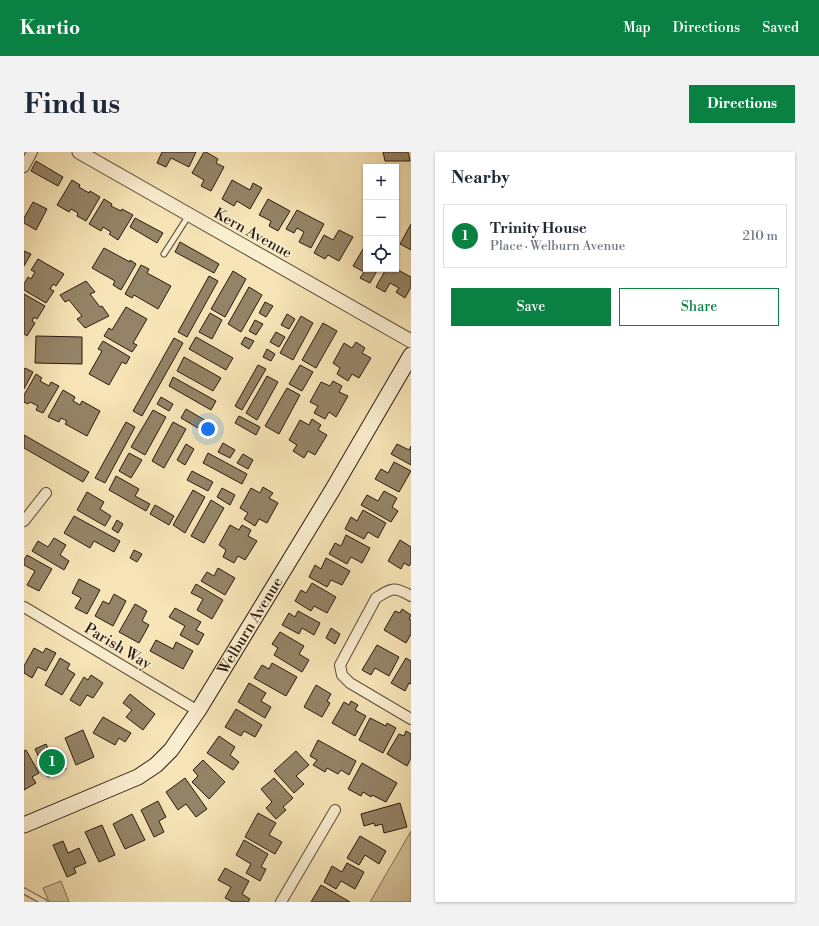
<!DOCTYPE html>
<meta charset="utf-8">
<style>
body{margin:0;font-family:"Libre Bodoni",serif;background:#f2f2f3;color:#1f2937}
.controls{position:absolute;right:12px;top:12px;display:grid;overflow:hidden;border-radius:0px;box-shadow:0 1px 3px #0004}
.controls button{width:36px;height:36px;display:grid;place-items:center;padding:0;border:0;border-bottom:1px solid #e0e1e3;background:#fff;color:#1f2937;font:20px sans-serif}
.you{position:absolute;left:184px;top:277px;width:14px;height:14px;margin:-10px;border:3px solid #fff;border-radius:50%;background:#1a73e8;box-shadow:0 0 0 6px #1a73e833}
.badge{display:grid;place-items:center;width:26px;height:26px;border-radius:50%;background:#0b8043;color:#fff;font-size:13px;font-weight:700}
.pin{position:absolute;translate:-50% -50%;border:2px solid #fff;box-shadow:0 1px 4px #0006}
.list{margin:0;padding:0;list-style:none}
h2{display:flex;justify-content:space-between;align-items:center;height:52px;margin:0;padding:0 16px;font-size:17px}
h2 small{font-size:13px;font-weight:400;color:#747a83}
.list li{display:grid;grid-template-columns:26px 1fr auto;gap:12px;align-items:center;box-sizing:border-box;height:64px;margin:0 8px 8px;padding:0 8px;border:1px solid #e0e1e3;border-radius:0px}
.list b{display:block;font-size:15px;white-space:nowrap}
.list p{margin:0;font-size:13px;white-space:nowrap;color:#747a83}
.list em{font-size:13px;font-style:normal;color:#747a83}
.actions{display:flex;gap:8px;padding:12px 16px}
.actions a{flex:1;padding:9px 0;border:1px solid #0b8043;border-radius:0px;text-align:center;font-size:14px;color:#0b8043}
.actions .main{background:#0b8043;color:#fff}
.icon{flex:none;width:22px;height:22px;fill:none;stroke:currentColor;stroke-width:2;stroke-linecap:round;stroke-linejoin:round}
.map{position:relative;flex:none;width:387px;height:750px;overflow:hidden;border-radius:0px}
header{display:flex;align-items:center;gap:24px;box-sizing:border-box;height:56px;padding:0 20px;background:#0b8043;color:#fff}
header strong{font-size:19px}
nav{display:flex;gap:22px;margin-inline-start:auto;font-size:14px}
.intro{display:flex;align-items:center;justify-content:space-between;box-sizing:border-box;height:96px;padding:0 24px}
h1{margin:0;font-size:28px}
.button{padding:10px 18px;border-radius:0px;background:#0b8043;color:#fff;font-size:14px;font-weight:700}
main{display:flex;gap:24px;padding:0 24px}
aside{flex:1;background:#fff;border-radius:0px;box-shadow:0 1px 3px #0004}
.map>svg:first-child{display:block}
</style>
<header>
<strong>Kartio</strong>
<nav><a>Map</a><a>Directions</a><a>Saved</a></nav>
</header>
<div class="intro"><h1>Find us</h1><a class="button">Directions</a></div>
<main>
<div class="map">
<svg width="387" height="750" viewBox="0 0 387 750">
<rect width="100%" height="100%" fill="#f7e5b7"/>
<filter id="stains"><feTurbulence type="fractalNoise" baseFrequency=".005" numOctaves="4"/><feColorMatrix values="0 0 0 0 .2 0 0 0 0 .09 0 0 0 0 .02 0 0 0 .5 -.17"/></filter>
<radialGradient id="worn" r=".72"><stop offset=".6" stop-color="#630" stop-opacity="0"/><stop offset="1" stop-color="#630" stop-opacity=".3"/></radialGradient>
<path fill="#d4c29b" stroke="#7e6e56" d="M387,679V750H346Z
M37,729L45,750H25L19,736Z"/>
<path fill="#948467" stroke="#291a10" d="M138,0H172L165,15L147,6L142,15L133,11Z
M180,0H182L194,7L192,11L200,15L187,39L177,34L180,28L168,21Z
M359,0H384L386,9H361Z
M12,9L39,25L34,34L7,19Z
M48,28L56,33L55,35L65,41L66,39L76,45L62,69L53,64L54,61L47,57L45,60L33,53Z
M208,28L226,38L229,31L238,36L226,57L213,49L210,54L198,47Z
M80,47L88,52L87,54L97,59L98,57L109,63L94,88L85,82L87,80L79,75L77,79L65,72Z
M244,47L266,59L254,79L245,74L247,69L235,63Z
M9,50L23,57L12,78L0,71V66Z
M273,58L300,72L287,96L275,90L280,80L273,76L270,81L262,77Z
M111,66L139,81L133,91L106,75Z
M387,72V98L376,92Z
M315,78L329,85L315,109L304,103L301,107L290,101L300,83L309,88Z
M156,90L195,112L190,121L151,100Z
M342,92V117H354L346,131L336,126L340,120L329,114Z
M80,96L106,110V108L112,112L97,138L89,133L91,129L68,116Z
M0,99L7,102L0,114Z
M14,107L40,122L32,134L29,132L26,137L30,139L22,151L0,138V132L4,125L7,127L11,120L7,118Z
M117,113L125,117L123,121L147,134L134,157L110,143L108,146L101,142Z
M362,117H372L387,125V135L381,146L372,140L375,136L366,131L361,140L352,135Z
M209,119L222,127L201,165L187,157Z
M185,124L194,129L163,185L154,180Z
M62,129L71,140L66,142L76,155L78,154L85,164L61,176L53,167L58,164L45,148L41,150L36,143Z
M225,135L238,143L217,180L204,172Z
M0,142L21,154L13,167L10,165L8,169L11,171L3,184L0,182Z
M241,150L249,154L242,165L235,161Z
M102,155L123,167L109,191L113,193L108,200L80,184L85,176L88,178Z
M186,161L198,168L188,187L175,180Z
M263,162L271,167L265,177L257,173Z
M277,164L289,171L269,208L256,201Z
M231,168L239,172L232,183L225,179Z
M299,171L313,179L292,216L278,208Z
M252,180L261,185L255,195L246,190Z
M12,184L58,185V212L11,211Z
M172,185L209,206L202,218L165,197Z
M221,185L230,189L225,197L217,192Z
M150,186L159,191L118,264L109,259Z
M79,189L106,205L102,212L98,210L85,233L65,222L78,199L74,197Z
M332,190L341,196L338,201L347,206L335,226L328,222L324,229L313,222L316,216L309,211L320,191L328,196Z
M243,197L251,202L247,209L239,205Z
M160,205L197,226L189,239L153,219Z
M234,213L242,217L218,258L211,254Z
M276,213L289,220L278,239L265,232Z
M1,216L9,220L0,237V218Z
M12,222L18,226L16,229L25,234L27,230L35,234L19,261L12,258L14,254L6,250L4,252L0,250V243Z
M243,224L254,230L233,268L222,261Z
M149,225L192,249L187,258L145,234Z
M309,229L318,234L315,240L324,244L312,265L305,260L301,267L290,261L294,254L286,250L297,230L306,234Z
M263,236L276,243L255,282L241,274Z
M39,238L51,245L49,249L56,253L58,249L76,259L63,284L41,272L43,269L37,266L35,270L24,265Z
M137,245L149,252L145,259L133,252Z
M162,257L184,270L179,279L157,266Z
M129,258L142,265L121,303L107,295Z
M215,264L236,275L232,283L211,271Z
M288,267L297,273L294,278L303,283L291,303L284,299L280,306L269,299L273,293L265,288L276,268L285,273Z
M102,270L111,275L81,331L71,326Z
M149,270L162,277L140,316L128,309Z
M0,283L65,320L59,330L0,296Z
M199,291L211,298L206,306L194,300Z
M162,292L170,297L161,313L153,308Z
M373,292L385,298L387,294V313L367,302Z
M105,301L118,308L107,326L95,319Z
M184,301L223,322L218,332L179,311Z
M219,302L229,308L224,317L213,311Z
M370,310L387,319L375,340L351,327L357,317L364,321Z
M168,319L189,330L184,339L163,328Z
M92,324L115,337L111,344L126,352L122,359L85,338Z
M239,335L249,341L245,346L254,351L243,371L235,367L231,374L220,367L224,361L216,356L227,336L236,341Z
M198,336L211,343L206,353L193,345Z
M169,338L181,345L161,381L149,373Z
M360,339L373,346L368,355L374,359L367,370L337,353L343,343L354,349Z
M63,340L80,350L76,357L87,364L81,374L53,358Z
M187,348L200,356L180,391L167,384Z
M131,353L150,364L145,373L126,362Z
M339,358L362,371L354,386L344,380L340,387L321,377L327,365L333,369Z
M50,364L96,389L90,400L70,389L66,396L40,381Z
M93,368L99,372L94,381L88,377Z
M206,373L215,378L218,373L227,378L224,384L233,389L221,408L214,404L210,411L199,405L202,398L195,393Z
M322,383L346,396L338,411L327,405L323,412L305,402L311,391L317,394Z
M30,386L42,393L36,403L45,409L40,418L8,399L14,389L24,395Z
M376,388L387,395V411L385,414L380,411L377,417L364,409Z
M110,398L118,402L113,410L106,406Z
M3,403L28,417L15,439L3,433L11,419L0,413V408Z
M302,406L326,419L318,433L307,428L303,435L285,425L291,413L297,417Z
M194,416L211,426L201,443L177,429L183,420L190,424Z
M55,427L76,438L63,462L51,456L57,446L48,441Z
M288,431L312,445L303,461L290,454L287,459L271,449L277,438L282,441Z
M172,432L199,448L188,467L173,458L179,447L167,441Z
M90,442L102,449L89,474L71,464L79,449L85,452Z
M111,452L123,459L118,469L125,473L115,491L95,480Z
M151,456L177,470L172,478L180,482L174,493L156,483L161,474L145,465Z
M378,457L387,463L385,467L387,468V482L382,491L360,478L371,459L376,461Z
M274,459L296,471L290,483L278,476L275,482L258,473L265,461L271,465Z
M307,476L316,482L311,492L302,486Z
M256,480L280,494L275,502L285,508L278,520L250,503L254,496L248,492Z
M132,488L149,497L152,490L169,499L159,517L126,499Z
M353,493L375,505L365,524L351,516L347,523L338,518Z
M10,496L19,501L22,496L32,501L22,519L14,515L8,526L0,521V514Z
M36,506L46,512L43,517L51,522L38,543L21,533Z
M382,506L387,509V532L385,531L381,539L367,531Z
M248,511L273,525L262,544L230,526L238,513L245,517Z
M67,523L79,531L69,546L63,543L56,554L46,548L60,525L64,528Z
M225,531L242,541L237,549L247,555L241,566L214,550Z
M292,533L307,542L303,549L306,551L298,565L280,555Z
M106,542L131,562L119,578L102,565L108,558L99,551Z
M327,549L334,553L331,558L342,564L331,584L308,571L320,550L325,553Z
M212,557L238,573L231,585L220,579L217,584L201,575Z
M79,565L107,581L101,590L95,586L91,593L69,581Z
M346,566L362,574L363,571L372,576L359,601L335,588Z
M59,578L70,605L52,613L41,586Z
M382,579L387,582V606L383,614L363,602L375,582L380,584Z
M195,584L211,595L206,603L215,610L209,618L183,601Z
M294,588L332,609L325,623L317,618L314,622L303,616L301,620L289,613L293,608L286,604Z
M22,592L27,602L34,599L42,617L24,625L11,597Z
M2,598L15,621L8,625L12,631L0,638V599Z
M272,599L285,613L272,624L280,632L270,641L250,619Z
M179,608L201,630L185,647L168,630L174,624L169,618Z
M338,611L373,631L362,650L348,643L347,645L339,640L337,644L324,637Z
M161,626L183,657L172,665L162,652L154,658L142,640Z
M250,626L269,646L259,655L262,658L252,667L242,656L248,650L237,637Z
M134,649L142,665L135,669L140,680L130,685L117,658Z
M376,651L383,675L360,681L358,672L351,674L350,671L340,674L337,662Z
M234,661L252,671L245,683L258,690L251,702L221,685Z
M108,662L121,688L101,697L89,672Z
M78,673L91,703L75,710L61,680Z
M336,684L362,699L355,712L341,703L335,713L323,706Z
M220,688L244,702L237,715L242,717L236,729L222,721L227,712L212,703Z
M39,689L44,701L55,696L62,711L50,716L52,721L43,725L29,693Z
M323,711L340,720L331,737L317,729L312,737L300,730L308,714L318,720Z
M201,716L225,729L218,742L226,747L224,750H209L201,746L207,735L194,728Z
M297,733L326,750H287Z"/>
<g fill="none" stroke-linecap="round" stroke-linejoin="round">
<g stroke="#5c4d3a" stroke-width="7">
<path id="service" d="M140,102L165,63
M0,739L20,750"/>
</g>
<g stroke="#5c4d3a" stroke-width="12">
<path id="minor" d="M0,15L8,0
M0,369L22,341
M387,444C370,434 368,436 352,446L316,513L318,523L326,531L387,567
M0,455L174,559
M257,750L311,658"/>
</g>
<g stroke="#5c4d3a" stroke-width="15">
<path id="tertiary" d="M55,0L387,189"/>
</g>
<g stroke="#291a10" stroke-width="17">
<g id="secondary">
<path id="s1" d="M0,673L114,625L132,613L147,598L174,559L309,337L387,203"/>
</g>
</g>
<use href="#service" stroke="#faeed0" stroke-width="5"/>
<use href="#minor" stroke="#faeed0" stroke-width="10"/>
<use href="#tertiary" stroke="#faeed0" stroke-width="13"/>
<use href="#secondary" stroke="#faeed0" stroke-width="15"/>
</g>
<g text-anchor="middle" stroke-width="3" stroke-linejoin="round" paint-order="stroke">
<g font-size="15" fill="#291a10" stroke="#faeed0">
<text transform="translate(229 81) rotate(29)" y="5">Kern Avenue</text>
<text dy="5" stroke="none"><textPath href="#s1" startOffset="314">Welburn Avenue</textPath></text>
<text transform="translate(94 494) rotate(31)" y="5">Parish Way</text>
</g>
</g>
<rect width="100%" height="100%" filter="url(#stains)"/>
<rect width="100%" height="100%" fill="url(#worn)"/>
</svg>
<div class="controls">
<button>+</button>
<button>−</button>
<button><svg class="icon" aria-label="locate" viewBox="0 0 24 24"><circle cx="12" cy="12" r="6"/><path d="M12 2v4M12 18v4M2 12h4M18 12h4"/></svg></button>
</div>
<div class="you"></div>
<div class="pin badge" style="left:28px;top:610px">1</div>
</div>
<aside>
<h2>Nearby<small></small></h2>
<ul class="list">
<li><span class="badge">1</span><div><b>Trinity House</b><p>Place · Welburn Avenue</p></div><em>210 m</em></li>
</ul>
<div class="actions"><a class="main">Save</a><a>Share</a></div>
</aside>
</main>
